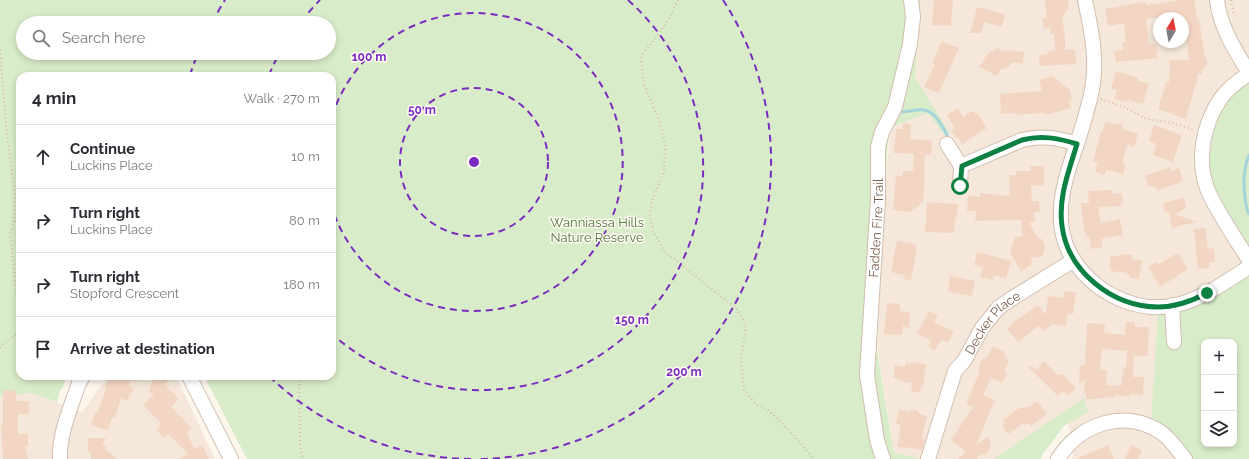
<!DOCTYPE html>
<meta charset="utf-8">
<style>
body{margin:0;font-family:Raleway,sans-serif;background:#f7f7f7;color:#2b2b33}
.controls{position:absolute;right:12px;bottom:12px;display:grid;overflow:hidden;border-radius:8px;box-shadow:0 2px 6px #0003}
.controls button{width:36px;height:36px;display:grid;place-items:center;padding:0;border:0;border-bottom:1px solid #e1e1e2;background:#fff;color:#2b2b33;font:20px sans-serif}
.compass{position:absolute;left:1153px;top:12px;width:36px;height:36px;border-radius:50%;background:#fff;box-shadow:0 2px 6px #0003;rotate:10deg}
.stop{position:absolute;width:12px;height:12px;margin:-9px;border:3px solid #0b8043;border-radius:50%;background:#fff}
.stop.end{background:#0b8043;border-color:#fff;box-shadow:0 1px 4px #0008}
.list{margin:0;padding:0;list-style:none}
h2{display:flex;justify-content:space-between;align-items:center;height:52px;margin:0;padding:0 16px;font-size:17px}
h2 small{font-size:13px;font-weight:400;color:#7c7c81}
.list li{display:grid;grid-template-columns:26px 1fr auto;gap:12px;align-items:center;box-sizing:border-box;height:64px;padding:0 16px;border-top:1px solid #e1e1e2}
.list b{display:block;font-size:15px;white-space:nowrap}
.list p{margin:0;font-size:13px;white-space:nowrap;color:#7c7c81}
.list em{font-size:13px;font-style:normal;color:#7c7c81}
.icon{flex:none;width:22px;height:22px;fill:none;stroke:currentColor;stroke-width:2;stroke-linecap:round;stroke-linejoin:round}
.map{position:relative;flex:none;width:1249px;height:459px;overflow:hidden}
.search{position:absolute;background:#fff;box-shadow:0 2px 6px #0003;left:16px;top:16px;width:320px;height:44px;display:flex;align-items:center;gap:10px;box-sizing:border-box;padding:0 14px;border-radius:22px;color:#7c7c81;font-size:15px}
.panel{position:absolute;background:#fff;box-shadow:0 2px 6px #0003;left:16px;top:72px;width:320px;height:308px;border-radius:12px}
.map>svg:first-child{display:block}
</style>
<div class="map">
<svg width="1249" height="459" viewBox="0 0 1249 459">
<rect width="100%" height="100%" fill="#fdf6ec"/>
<path fill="#f5e8da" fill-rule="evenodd" d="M917,0H1249V459H1072L1073,457L1068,422L998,459H899L894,453L877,345L886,176L891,124L913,86L919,26ZM1159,18H1183V42H1159ZM1204,342H1234V444H1204Z
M108,376H176L215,459H0V396L32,393L82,412Z"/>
<path fill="#d8ecc9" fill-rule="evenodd" d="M0,0H920L915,78L950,133L945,135L927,113L889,128L875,338L894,453L921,459H247L204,376H332V76H20V376H67L62,389L60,390L57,402L32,393L0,396ZM23,23H329V53H23Z
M1249,82V247C1237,229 1219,205 1213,184C1202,152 1212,114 1237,91C1240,88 1245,85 1249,82Z
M1246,277L1249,278V459H1191L1151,423L1158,312ZM1204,342H1234V444H1204Z
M1084,398L1088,412L1064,426L1043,454L1041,459H994Z"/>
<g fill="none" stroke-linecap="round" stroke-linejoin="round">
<path stroke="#a5d3da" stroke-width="3" d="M901,112C909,112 917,109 924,110C935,111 942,126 947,135
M1249,155C1243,170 1243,183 1245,198C1246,203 1246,209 1249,214"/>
</g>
<path fill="#f3d5c3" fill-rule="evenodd" d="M934,0H953L951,26L932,25Z
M1045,0H1068L1069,8L1062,17L1065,37V50H1075L1076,64L1040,66L1039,55L1048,54L1047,51L1055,50L1054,33L1051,34L1050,28L1044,29L1042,18H1047Z
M1182,0H1194L1197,19H1199L1205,58L1207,59V65L1202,69V74H1198L1197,82H1196L1186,119L1173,115V114L1158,109L1166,82L1169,83L1170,60H1189L1186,36L1183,37V18H1162V17L1146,19L1149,44H1156L1158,58L1116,62L1114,51L1123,50L1122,43L1126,42L1124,23L1108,26L1105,9L1145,2L1146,5Z
M977,7L1005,14L1002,27L984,22L981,33H970Z
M942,41L959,48L939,93L924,87L935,64L932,63Z
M999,48V51L1006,50L1024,52L1023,64L1012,62L1009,67L1000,70L997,76L979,67L988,53H989L994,50Z
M1116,71L1139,78L1138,81L1149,84L1143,104L1128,100L1127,102L1114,99L1117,90L1111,89Z
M1052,76L1070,90L1072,100L1069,101L1071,108L1045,115L1044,113L1017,115V113L1001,114L1000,94L1042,91L1039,80Z
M958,108L963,117L970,112H974L976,115L978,114L987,128L962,144L958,137L956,138L951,130L955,128L947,115Z
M1105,122L1115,125L1116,123L1123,125L1122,129L1138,134L1134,147L1127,145L1122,164L1126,165L1123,174L1106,170L1105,175L1095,172L1098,163L1093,162L1101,131H1103Z
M903,123L911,124L910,139L932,141L931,155H925L924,172H925L923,202L910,212L893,210L896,176H902L903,171H913L914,154L894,153L896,129H902Z
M1154,125L1182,135L1173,162L1153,155L1156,144L1149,141Z
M1030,166H1044V185L1031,186L1032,201H1039L1040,212H1034L1035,222H1029L1038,238L1042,239L1045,245L1043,255L1037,258L1032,257L1031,265L1021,271L1010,253L1015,236L1022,237L1021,220L975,221L976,211H967L968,196L980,197V193L1010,196L1009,175H1016V171H1031Z
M1171,167L1170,172L1179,168L1183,181L1157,191V188L1148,186L1145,176Z
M1112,190V194L1122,193L1123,203L1121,204V206L1098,207L1101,223L1120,219L1123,235L1101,239L1103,247L1091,249L1089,236L1086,237L1082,216L1081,203H1089L1088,191Z
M1184,198L1186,208L1175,214L1196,222L1172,228L1169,212L1165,213L1163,203Z
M927,202L958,204L957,217H955L954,233L925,232Z
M1205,228L1208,249L1214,248L1215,262H1209L1210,268L1198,269L1194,229Z
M897,241L914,244L917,247L911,280L903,279L904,275L891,272Z
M977,252L1011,261L1006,279L994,275L993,280L980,277L983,267L974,265Z
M1178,253L1188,269L1160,287L1148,267L1157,262L1159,264Z
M1121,254L1132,255V259L1142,261L1139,279L1130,278V275H1127V273L1111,271V268H1109L1111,255L1120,257Z
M950,276L975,281L972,296L948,292Z
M1064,291L1076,292L1073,314H1067L1066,326L1052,324L1044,331L1039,326L1018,342L1007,329L1012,325L1011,324L1038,305L1046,315L1048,296L1063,298Z
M887,303L900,304V311L910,312L909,329L903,325L902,335L884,334Z
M929,311L938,316L934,322L954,332L948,343L941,340L935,351L928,346L931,341L917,333Z
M1126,322H1135V327H1149L1148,356H1134L1133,377H1144L1143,395L1130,394V396L1115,395V398L1104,397V398H1098V399H1086V393H1084L1085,379L1079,385L1080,365H1085L1087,323L1105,324L1104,333L1125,335ZM1102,349L1127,351L1126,367H1124L1121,386L1106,385L1107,370H1100Z
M993,346L1005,352L1003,354L1006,356L1005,358L1009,360L1004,371L1007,373L1002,383L991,378L983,395L995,400L976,445L988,436L991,446L985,456L981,453L977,459H958L962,456L965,451L951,440L973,407L966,404L979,373V368L982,359L987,357Z
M1044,361L1058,375L1061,373L1076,388L1068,396L1063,391L1058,396L1026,365L1039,370L1038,368Z
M911,362L926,364L923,386H921L920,393L911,391L912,383L900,381V379L893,378L895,365L905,367L906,363L911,364Z
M111,376H133L128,385L134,388L127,401L121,398L115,418L112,417L108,430L91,425L96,411L98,412L106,388L104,387Z
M156,376H163L168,381L164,384L179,399L171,407L192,428L187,433L194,448L203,446L209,459H178L188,454L168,434L164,438L156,430L160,426L159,425L161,423L143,405L154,394L149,392L153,378Z
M3,390L16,391V401H29V414H18V434H28V446H25L28,459H3L1,425L3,424Z
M1037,401L1047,414L1031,426L1028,423L1025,425L1023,423L1008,434L1003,427V424L1005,422L1003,420L1019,408L1029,407Z
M912,409L917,410L921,415L927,416L922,438L925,439L922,450L905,447V448L897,447L901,425L896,424L899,410L909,412Z
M88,438H106L102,444L106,447V450L118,459H91V452H88Z
M1108,445L1114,459H1076Z
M1131,445L1142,450L1138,459H1125Z"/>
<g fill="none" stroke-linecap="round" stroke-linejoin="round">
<g stroke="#d1beb0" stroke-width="16">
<g id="minor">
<path d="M1085,0C1089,20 1094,40 1094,60C1095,77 1092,94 1087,110C1082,130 1075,149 1069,168C1065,182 1061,195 1061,209C1060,221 1062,234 1066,245C1083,288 1135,317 1180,304C1205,297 1227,281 1249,267"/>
<path d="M1217,0C1220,27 1235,50 1249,73"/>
<path d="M1249,74C1239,80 1229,87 1221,98C1203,124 1196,161 1208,191C1219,215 1235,238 1249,260"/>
<path d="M947,144L961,166"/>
<path d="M960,186L961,166L1022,140C1042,135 1058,138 1077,144"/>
<path d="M1172,305L1174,342"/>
<path d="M189,376L231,459"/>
<path d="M60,459C59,433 71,407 79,383L83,376"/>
<path id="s1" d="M883,459L877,440L867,375L878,200V147L882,132L895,107L910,44L913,17L911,0"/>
<path id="s2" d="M928,459L955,371L964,361L982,328L998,308L1011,299L1074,260"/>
<path d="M1058,459C1080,423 1126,408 1162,433C1171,440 1178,450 1185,459"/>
</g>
</g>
<path stroke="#d9b8a5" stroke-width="2" stroke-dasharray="1 3" stroke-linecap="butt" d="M678,0L668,21L644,53L641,58L644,84L660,123L665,144L664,171L652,201L650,215L653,231L665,252L736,308L742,317L746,328L741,358L744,390L756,404L768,410L789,430L814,459
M1231,0L1234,16
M0,50L7,135L15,196L14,221L20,223
M1101,99L1126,108L1147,119L1173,123L1194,130
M14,221L10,234L20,322
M0,348L3,344L20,332
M299,376L300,443L303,459"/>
<use href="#minor" stroke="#fff" stroke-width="14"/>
</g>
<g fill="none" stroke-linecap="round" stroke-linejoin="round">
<path stroke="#0b8043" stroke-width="5" d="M960,186L962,166L1022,140C1041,135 1058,138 1077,144C1069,171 1058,197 1062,226C1068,272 1113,307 1158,307C1175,307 1192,301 1207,293"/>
</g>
<g fill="none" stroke="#7b2cbf" stroke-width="2" stroke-dasharray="7 5">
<circle cx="474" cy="162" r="74"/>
<path d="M332 116A149 149 0 1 1 332 208"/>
<path d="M269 75A223 223 0 0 1 279 54M301 22A223 223 0 0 1 320 0M628 0A223 223 0 0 1 332 334"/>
<path d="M471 459A297 297 0 0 1 270 377M190 75A297 297 0 0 1 198 53M212 23A297 297 0 0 1 225 0M723 0A297 297 0 0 1 477 459"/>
</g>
<g text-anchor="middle" stroke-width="3" stroke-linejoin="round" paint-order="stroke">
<g font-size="13" fill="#537a41" stroke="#fffaf3">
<text x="597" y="227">Wanniassa Hills<tspan x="597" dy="15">Nature Reserve</tspan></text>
</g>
<g font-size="13" fill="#7a5c4d" stroke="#fffaf3">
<text dy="5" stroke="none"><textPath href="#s1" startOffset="233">Fadden Fire Trail</textPath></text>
<text dy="5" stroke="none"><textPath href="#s2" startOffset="154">Decker Place</textPath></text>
</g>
</g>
<circle cx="474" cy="162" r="6" fill="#7b2cbf" stroke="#fffaf3" stroke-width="2"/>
<g font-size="12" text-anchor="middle" font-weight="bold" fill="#7b2cbf" stroke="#fffaf3" stroke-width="3" stroke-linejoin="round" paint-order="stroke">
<text x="369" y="61">100 m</text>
<text x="422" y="114">50 m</text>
<text x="632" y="324">150 m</text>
<text x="684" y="376">200 m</text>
</g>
</svg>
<div class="controls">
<button>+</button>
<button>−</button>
<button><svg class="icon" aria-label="layers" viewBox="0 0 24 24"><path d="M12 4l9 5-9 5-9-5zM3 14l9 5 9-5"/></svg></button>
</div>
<svg class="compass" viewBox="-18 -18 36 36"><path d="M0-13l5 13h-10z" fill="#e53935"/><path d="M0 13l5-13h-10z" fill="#7c7c81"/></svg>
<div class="stop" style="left:960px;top:186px"></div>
<div class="stop end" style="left:1207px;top:293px"></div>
<div class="search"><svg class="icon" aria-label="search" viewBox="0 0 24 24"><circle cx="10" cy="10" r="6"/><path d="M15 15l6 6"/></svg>Search here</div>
<section class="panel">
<h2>4 min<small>Walk · 270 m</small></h2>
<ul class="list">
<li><svg class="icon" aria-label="ahead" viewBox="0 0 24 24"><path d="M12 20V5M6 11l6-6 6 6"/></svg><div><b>Continue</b><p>Luckins Place</p></div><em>10 m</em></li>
<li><svg class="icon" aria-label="right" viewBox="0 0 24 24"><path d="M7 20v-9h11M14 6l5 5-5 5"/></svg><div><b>Turn right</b><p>Luckins Place</p></div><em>80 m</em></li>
<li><svg class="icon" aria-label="right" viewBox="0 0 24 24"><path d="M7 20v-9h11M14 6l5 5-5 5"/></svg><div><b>Turn right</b><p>Stopford Crescent</p></div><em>180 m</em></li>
<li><svg class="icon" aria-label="arrive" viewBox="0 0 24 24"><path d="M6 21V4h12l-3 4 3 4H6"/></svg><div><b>Arrive at destination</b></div></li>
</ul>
</section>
</div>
